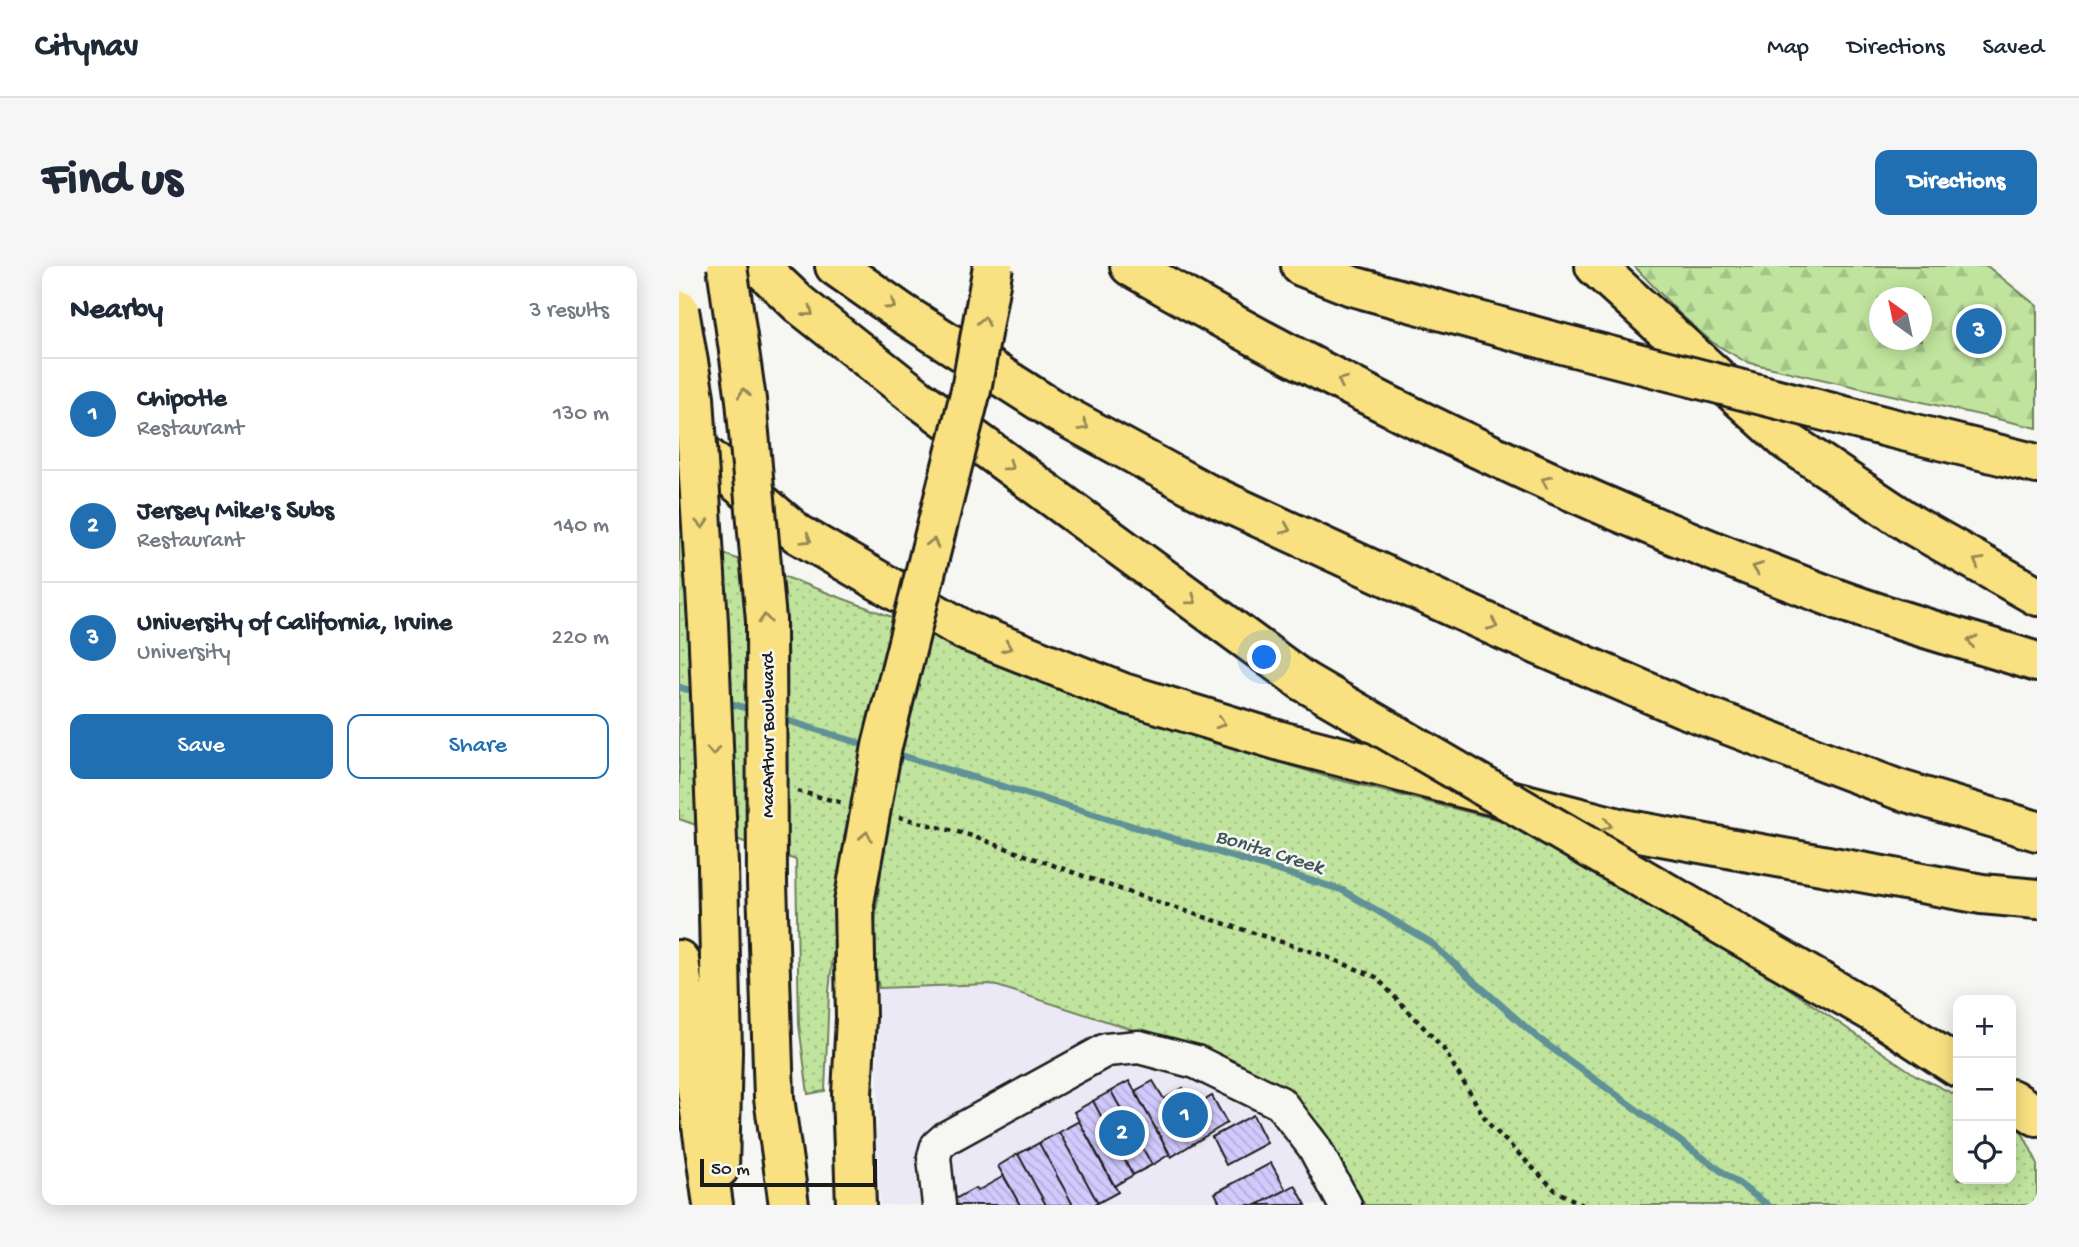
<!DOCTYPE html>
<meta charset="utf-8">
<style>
body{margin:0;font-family:"Gochi Hand",sans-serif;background:#f6f6f7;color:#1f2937}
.controls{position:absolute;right:21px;bottom:21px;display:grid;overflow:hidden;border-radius:14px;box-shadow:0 4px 18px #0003}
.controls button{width:63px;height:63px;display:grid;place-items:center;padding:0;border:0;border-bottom:2px solid #e0e1e3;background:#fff;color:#1f2937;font:35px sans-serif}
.compass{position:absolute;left:1190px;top:21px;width:63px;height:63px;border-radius:50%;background:#fff;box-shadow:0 4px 18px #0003;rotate:327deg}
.scale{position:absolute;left:21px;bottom:18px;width:177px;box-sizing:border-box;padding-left:7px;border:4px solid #1c1c1c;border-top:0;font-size:19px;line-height:24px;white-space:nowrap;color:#1c1c1c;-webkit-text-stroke:5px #f6f6f2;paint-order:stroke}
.you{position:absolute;left:586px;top:392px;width:24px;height:24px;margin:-18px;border:5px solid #fff;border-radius:50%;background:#1a73e8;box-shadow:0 0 0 10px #1a73e833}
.badge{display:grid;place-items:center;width:46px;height:46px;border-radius:50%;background:#1f6fb2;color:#fff;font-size:23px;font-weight:700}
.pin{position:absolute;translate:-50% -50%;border:4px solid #fff;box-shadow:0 2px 7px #0006}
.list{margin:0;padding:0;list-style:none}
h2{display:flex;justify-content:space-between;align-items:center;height:91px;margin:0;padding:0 28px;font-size:30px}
h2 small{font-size:23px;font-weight:400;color:#747a83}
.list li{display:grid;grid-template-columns:46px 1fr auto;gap:21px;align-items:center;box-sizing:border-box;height:112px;padding:0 28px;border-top:2px solid #e0e1e3}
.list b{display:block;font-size:26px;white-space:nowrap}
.list p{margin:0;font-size:23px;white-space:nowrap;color:#747a83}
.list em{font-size:23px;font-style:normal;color:#747a83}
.actions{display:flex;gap:14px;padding:21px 28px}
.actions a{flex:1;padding:16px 0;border:2px solid #1f6fb2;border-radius:14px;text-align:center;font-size:24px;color:#1f6fb2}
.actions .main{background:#1f6fb2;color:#fff}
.icon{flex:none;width:38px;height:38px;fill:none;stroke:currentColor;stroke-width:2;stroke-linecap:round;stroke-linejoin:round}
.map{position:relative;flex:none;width:1358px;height:939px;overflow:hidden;border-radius:14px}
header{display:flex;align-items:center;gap:42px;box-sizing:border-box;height:98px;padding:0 35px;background:#fff;border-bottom:2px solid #e0e1e3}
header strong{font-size:33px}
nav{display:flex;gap:38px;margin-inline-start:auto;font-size:24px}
.intro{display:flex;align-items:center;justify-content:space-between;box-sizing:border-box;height:168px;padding:0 42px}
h1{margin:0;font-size:49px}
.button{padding:18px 32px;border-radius:14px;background:#1f6fb2;color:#fff;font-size:24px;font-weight:700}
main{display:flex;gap:42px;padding:0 42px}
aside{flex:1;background:#fff;border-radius:14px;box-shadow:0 4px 18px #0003}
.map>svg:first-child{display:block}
</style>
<header>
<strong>Citynav</strong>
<nav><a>Map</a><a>Directions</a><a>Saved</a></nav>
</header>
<div class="intro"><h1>Find us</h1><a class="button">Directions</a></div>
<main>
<aside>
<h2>Nearby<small>3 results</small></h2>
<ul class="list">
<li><span class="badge">1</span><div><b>Chipotle</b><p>Restaurant</p></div><em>130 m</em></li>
<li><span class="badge">2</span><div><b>Jersey Mike's Subs</b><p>Restaurant</p></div><em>140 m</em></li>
<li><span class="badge">3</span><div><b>University of California, Irvine</b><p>University</p></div><em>220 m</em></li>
</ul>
<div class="actions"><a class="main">Save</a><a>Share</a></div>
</aside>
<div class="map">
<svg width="1358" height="939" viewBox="0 0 1358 939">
<defs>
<pattern id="grass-dots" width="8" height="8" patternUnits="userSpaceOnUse" patternTransform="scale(1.75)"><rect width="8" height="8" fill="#c0e49d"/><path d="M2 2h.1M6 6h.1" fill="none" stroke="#a4c387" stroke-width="1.8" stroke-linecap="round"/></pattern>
<pattern id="forest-firs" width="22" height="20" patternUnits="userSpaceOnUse" patternTransform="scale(1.75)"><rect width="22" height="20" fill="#c0e49d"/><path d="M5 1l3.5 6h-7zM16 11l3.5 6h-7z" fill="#a4c387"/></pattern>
<pattern id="building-back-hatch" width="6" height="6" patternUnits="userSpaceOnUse" patternTransform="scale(1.75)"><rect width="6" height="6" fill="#d1cafd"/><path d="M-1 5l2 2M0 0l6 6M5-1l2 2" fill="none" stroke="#b3add8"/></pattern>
</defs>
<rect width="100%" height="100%" fill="#f6f6f2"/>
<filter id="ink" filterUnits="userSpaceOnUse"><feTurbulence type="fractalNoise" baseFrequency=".0143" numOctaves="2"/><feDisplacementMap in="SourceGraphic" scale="14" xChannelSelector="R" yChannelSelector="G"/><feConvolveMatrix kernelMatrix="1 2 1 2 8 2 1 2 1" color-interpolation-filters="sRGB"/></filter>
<g filter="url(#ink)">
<path fill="#ebe9f5" d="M286,717L312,718L517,784L627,845L644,863L686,939H201L198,880L200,722Z"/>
<path fill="url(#grass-dots)" stroke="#6e805c" stroke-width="2" d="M0,271L290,380L403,430L522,473L652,512L837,558L1015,658L1238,810L1279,830V913H1332V854L1339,858L1358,896V939H686L644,863L627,845L517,784L312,718L200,722L192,687L202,606L164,601L150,725L146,825L129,828L120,759L117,594L0,553Z"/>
<path fill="url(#forest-firs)" stroke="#6e805c" stroke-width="2" fill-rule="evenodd" d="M955,0H1308L1358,40V162L1067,96L1033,76L1001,48ZM1200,32H1242V74H1200Z"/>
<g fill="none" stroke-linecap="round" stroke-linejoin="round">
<path stroke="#609196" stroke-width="7" d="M0,421L19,427
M44,435L76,445
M97,451L193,481
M214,487L663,624L751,676L859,772L1089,939"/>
</g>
<path fill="url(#building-back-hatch)" stroke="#1c1c1c" stroke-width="2" d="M450,815L491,888L473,899L432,825Z
M474,815L485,833L504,822L514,841L533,830L548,857L492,891L456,825Z
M432,825L473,899L454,909L414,835Z
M414,835L454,909L435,920L395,846Z
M574,849L588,877L547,899L533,871Z
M400,855L439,926L419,937L380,866Z
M380,866L419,937L415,939H394L360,877Z
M360,877L394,939H367L339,888Z
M339,888L367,939H341L319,900Z
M592,897L607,924L578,939H542L536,927Z
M325,910L341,939H270L269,937L296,922L298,925Z
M616,919L627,939H578L607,924Z"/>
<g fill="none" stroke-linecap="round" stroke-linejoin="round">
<g stroke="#1c1c1c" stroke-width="37">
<path id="minor" d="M260,939L255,891L258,880L267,872L427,784L460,781L517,796L601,837L635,881L666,939"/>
</g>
<g stroke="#1c1c1c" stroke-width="44">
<path id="major" d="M39,600L43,786L40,902
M88,617L95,832L110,939"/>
</g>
<g stroke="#1c1c1c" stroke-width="44">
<path id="highway" d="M80,0L120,38L239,132L624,415
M156,0L223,47L378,146L527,227L820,362L1005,442L1218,523L1358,565
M451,0C678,132 915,243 1161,334C1226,358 1293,375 1358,396
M622,0L673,20L876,76
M916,0L1108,175L1235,260L1358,330
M1212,162L1358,198
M0,167L119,268L285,364L444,427L605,476L944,563L1303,628L1358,633
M175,637L177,752L173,828L177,939
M1029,651L1206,753L1279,801
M0,694L34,939
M1332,833L1358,850"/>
</g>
<path stroke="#1c1c1c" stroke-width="4.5" stroke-dasharray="5 5" stroke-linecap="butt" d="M118,525L164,537
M220,551L290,569L463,631L643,689L697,711L764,782L809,857L877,925L904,939"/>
<use href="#minor" stroke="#f6f6f2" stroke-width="32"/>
<use href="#major" stroke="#f9e181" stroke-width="38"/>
<use href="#highway" stroke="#f9e181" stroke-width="38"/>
<g stroke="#1c1c1c" stroke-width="44" stroke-linecap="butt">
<path id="major-bridge" d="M48,0L67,134L87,354L88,617
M0,44L15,131L29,357L39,600"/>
</g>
<g stroke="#1c1c1c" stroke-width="44" stroke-linecap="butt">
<path id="highway-bridge" d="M876,76L1212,162
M624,415L1029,651
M175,637L203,480L292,124L314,0"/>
</g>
<use href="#major-bridge" stroke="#f9e181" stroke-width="38"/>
<use href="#highway-bridge" stroke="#f9e181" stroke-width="38"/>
</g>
<defs><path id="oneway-chevron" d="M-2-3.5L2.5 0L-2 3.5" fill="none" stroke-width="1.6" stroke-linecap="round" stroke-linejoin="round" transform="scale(1.75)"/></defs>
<g stroke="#968854">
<use href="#oneway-chevron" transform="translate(212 39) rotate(35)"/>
<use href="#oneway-chevron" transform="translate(130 46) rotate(38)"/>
<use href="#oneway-chevron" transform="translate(305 55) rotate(-79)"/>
<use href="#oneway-chevron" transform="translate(663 115) rotate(-153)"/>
<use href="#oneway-chevron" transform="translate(65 127) rotate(-97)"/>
<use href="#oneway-chevron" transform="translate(405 160) rotate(29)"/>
<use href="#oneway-chevron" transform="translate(330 200) rotate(37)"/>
<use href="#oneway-chevron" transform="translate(867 215) rotate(-156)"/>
<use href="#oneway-chevron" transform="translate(23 258) rotate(87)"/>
<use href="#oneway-chevron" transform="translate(607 263) rotate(24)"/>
<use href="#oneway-chevron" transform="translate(128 273) rotate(31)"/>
<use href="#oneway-chevron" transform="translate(254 277) rotate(-76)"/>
<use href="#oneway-chevron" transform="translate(1299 296) rotate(-150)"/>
<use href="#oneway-chevron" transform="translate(1078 302) rotate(-159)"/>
<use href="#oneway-chevron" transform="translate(513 334) rotate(36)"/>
<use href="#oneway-chevron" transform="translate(86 353) rotate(-93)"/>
<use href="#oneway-chevron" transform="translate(814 359) rotate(25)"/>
<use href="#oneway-chevron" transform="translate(1293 375) rotate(-163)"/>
<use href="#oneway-chevron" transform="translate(328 381) rotate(22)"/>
<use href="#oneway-chevron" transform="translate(542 457) rotate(17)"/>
<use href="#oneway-chevron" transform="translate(34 485) rotate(88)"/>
<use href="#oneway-chevron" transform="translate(928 559) rotate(14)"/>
<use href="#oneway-chevron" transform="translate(187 570) rotate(-80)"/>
</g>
</g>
<g text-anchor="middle" stroke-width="5" stroke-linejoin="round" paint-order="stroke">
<g font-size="19" fill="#1c1c1c" stroke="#f6f6f2">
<text transform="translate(87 469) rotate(-90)" y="7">MacArthur Boulevard</text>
</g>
<g font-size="21" font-style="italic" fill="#3e5659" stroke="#f6f6f2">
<text transform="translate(591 584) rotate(17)" y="7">Bonita Creek</text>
</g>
</g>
</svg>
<div class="controls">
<button>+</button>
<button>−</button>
<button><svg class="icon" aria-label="locate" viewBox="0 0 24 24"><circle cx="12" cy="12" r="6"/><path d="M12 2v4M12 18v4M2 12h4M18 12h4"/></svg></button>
</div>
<svg class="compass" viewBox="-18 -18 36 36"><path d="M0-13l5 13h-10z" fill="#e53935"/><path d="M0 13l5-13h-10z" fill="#747a83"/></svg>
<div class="scale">50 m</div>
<div class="you"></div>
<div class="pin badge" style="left:506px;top:849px">1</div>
<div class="pin badge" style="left:443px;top:867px">2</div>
<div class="pin badge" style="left:1300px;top:65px">3</div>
</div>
</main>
